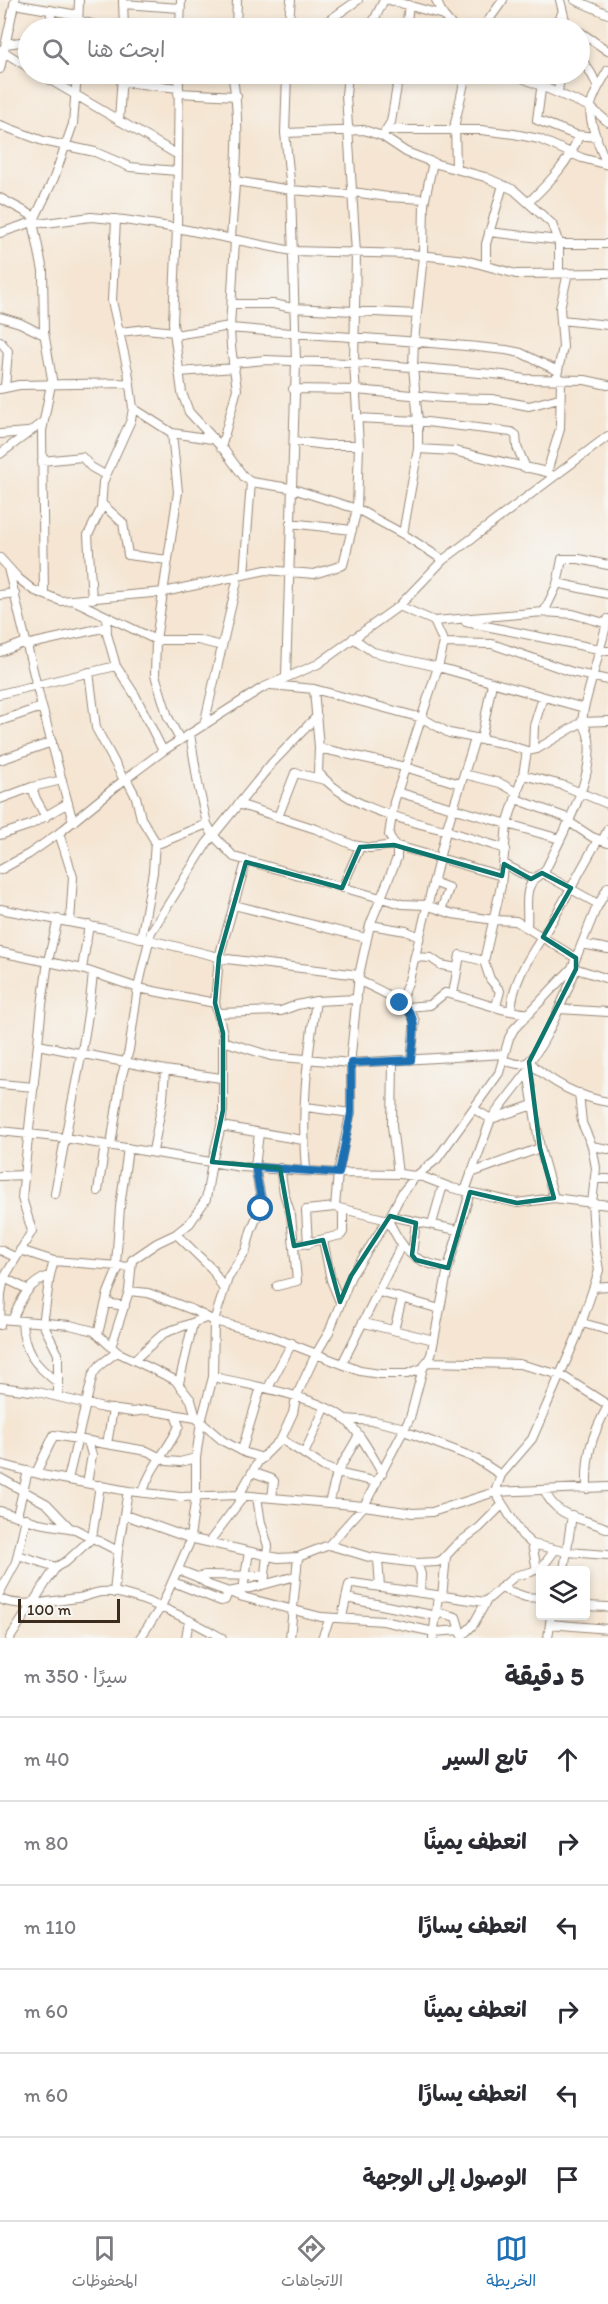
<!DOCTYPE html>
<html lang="ar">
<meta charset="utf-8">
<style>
body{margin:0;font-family:Itim,"Playpen Sans Arabic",sans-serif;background:#f2f2f3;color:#2b2b33;direction:rtl}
.controls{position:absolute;right:18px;bottom:18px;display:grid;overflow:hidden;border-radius:6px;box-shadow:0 3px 9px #0003}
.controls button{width:54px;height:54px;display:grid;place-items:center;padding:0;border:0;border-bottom:2px solid #e1e1e2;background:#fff;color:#2b2b33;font:30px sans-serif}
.scale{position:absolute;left:18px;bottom:15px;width:102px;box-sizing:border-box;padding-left:6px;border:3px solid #3b2a1e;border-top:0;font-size:16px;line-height:21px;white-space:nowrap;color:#3b2a1e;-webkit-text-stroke:4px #f6f6f2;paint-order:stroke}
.stop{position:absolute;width:18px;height:18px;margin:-14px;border:4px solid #1f6fb2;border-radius:50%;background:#fff}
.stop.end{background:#1f6fb2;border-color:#fff;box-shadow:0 2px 6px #0008}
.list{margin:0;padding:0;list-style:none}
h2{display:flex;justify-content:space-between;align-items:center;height:78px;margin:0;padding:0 24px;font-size:26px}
h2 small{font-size:20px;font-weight:400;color:#7c7c81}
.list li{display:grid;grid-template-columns:39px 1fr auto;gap:18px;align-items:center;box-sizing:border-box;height:84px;padding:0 24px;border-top:2px solid #e1e1e2}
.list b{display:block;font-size:22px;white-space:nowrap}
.list em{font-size:20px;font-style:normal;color:#7c7c81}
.icon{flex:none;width:33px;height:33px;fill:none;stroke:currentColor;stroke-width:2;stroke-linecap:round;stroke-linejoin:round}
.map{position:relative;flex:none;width:608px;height:1638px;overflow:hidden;direction:ltr}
.search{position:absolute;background:#fff;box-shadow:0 3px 9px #0003;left:18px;right:18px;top:18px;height:66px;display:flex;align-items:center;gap:15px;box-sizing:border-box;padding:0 21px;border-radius:33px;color:#7c7c81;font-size:22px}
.sheet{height:582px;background:#fff}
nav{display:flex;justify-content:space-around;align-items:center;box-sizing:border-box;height:84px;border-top:2px solid #e1e1e2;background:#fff;font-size:16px;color:#7c7c81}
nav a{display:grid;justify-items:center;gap:3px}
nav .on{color:#1f6fb2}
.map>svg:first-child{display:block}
</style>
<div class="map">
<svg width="608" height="1638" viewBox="0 0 608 1638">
<rect width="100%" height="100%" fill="#f6f6f2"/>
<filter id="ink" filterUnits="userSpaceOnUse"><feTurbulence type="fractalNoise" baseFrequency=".0167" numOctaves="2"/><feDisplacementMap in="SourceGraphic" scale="12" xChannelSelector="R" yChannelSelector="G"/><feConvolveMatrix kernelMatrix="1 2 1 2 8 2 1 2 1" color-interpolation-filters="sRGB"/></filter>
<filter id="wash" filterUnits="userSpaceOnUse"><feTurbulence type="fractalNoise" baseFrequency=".008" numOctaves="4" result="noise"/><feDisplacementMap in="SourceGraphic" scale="24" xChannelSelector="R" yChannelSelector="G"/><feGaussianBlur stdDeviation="1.35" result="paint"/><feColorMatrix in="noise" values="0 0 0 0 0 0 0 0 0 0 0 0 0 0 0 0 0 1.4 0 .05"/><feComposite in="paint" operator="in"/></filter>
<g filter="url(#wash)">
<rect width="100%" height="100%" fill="#f5e5d2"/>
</g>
<g filter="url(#ink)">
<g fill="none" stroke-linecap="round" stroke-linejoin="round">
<g stroke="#988878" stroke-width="10">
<path id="minor" d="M123,0L124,28
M389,0L443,15
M436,0L443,15L454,28
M560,0L567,28
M575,0L608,14
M14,4L78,15
M123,4L180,8
M78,20L106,28
M51,28V10
M78,28L79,0
M180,28L181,0
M236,28L237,0
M288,28L291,0
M318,28L358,0
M370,28L384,0
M406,28L409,5
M483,28L503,0
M556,28L562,13
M580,32L608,51
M6,44L28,41
M1,50L28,67
M580,57L591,73L598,87
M0,69L15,0
M608,70C602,81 594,92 591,105C587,119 601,152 608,165
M40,74L178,155
M179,74L177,228L173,323L182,393L189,412L224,450L244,477L251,482L290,488L357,509L403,534L443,560
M513,74L590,107L608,122
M543,74L537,120L576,135L597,137
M122,82L179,88
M178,93L237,96
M558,93L560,74
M119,121L122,74
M0,125L43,141L95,152L130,167L177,171
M386,130H481L514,134L539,139L582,158L608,165
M285,133L364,130L382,136L406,152L437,164L485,177L514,190L552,224L559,244V273
M384,133L391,122L399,74
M456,169L455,123L466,74
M235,181L291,190L353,195
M353,192L388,197L425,199
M0,198L35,217
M529,202C551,180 567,165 579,136
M489,232L558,240
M0,233L33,222L46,223L91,217L124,220L177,228L292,251L411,254L465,260L516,274L608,273
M231,239C234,185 243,128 232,74
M559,244H608
M486,265V244L503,185
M232,304H273L293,308L416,314
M0,317L20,323L44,335
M561,320L608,325
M230,328C322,336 414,340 506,350L521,353L558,371
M120,332L146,329L175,332
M175,335L230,326
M0,341L8,351L5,387
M233,363L265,360L375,364L503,375L524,379L585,380L608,385
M179,372L235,368
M557,375L563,347L560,308L568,273
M0,389L19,385L130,383
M293,389L356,390L444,398L492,399L529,406L559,398
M133,408L172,433L212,439
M357,418L418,421L511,432L516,435L517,447L526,468
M172,433L178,492L156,640L155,675L168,717L180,740
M0,434L28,432
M294,441L326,445H359
M221,448L237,389L231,347L230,328L235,240
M418,449L454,451L547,472L553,476
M0,454L43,422
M42,461L82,457L91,467L105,475
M547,472L560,429L561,379
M102,504L123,523L128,555L168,560
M290,523L352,530
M403,534L418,449V421L413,367L414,341L423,256L424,204L433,162
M0,558L18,578L33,590L61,601L164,592L266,570L314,574L343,565L357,509L359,445L354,363L356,253L346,95L348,74
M8,568L41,703L73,822
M244,575L251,482
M557,583L608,594
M44,594L42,431L52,379L44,332L43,271L33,222L54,178L73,124L77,74
M0,595L15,593
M92,599L88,535L101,509L103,482L131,420L133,408L128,371L112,301L116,219
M73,600L156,640H198L222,646
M544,612L557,585L562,559H579L608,565
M106,616L107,634L116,666L135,695L163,751
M434,621L544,612L573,614L608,624
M466,622L608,651
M353,638L373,652L438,667L584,708
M444,643L492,644L572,672L608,680
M26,645L107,627
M0,652L26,642
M89,672L96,728L124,780
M286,676L296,362L291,190L285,133L287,74
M271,685L314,689L422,718L449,733L502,743L527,751L537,749L582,722L608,721
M314,689L319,748L318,772C348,808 405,820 448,831C467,837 486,843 506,849
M0,694L116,666
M0,721L42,707
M204,725L238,577
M190,734L198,784L207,824L213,835L234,857L402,904L426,905L453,914L494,920L516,921L576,958
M481,740L492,683
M319,748L405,767L460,784
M533,750L534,726L543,697
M0,760L52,742
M464,774L500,783L518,793
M523,775L562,785L608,804
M126,778L136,797L141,818L155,841L153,872L141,939
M32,787L36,799L46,817
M397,792L560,839
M0,799L32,787L62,780
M516,799L570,819
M238,804L316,829L353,845L370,848L394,845L502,876
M278,817L295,773L325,780
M569,822L592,837L608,843
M59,833L73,877L70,922
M0,835L30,825L68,803
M155,841L160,843L207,824
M602,841L608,829
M504,864L532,879
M0,870L29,854L59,833L124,780L163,751L262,688L318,664L399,606L443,560L608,436
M542,873L598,904
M433,882L449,888L441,910
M342,888L360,847
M234,905L366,938
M0,909L105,929L227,959L359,975
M370,925L406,931L419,937
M527,926C529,902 520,885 545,871C561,837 608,756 582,722L584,708L608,619
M582,944L608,949
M0,952L82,969L138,988L215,1003
M415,957L431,958L441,965L457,968
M574,968L608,979
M82,969L89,925
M358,980C377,990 407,1000 415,1021L411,1060
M453,994L460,955L484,961
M400,1003L409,980L446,831L475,739
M496,1006L500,991L490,979L484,961L501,886L507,824L523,775L527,751
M407,1007L430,1005L445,993C469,997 509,1015 530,1013
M559,1009L608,1012
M511,1011C513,974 537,948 555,916C570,891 583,865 598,840
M218,1013L281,1011L297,1005L316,1001L357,999
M223,1041L271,1056L351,1063L504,1054
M38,1045L165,1070L221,1078
M503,1060C510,1062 519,1066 526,1063C542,1055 568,988 576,969
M393,1062L392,1126L398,1174
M529,1062C551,1082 579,1097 608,1102
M528,1071L540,1148L554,1198
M0,1084L34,1087
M579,1093L582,1123L592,1146L596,1168L592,1203L595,1247L599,1270L597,1277L577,1336L532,1439L501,1475L495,1492L522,1535L532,1544L567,1552L608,1555
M306,1107L351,1113
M474,1109L491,1119L533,1105
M221,1126L303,1140
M0,1131L65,1138L241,1167L338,1173L400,1174L423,1177L452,1188L517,1203L554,1198L608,1205
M111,1145L121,1079L129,1050L138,988L151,932L207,843L272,763L317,716
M592,1146L608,1149
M153,1151L163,1098L165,1070
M306,1170C301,1112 307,1059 316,1001
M471,1173L540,1148
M0,1176L24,1175
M596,1179H608
M98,1191L105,1145
M465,1191L491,1119L533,1065
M55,1194C67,1120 86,1047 93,973
M335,1207L338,1173L351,1110V1054L359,975L370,925L397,858V849L389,835L394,802L438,667L444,643L434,621L399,606
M390,1216L457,1230
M432,1224L443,1185
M176,1234L212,1269L224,1290
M323,1240L331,1280L340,1302
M308,1244L306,1210L335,1207L388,1220C404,1251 411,1262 448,1268
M294,1246L341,1235L343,1232V1209
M0,1250L15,1257
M20,1250L54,1261L131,1267
M412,1255L416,1222
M54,1261L50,1275L43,1324L58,1354V1397
M116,1265L120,1207L128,1148
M4,1278L27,1289
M277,1286L297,1281L291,1215L284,1193L280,1168
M594,1287L608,1286
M129,1291L148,1293L193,1310L214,1321L265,1334L360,1371L380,1374H407L423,1368
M379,1292L440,1309
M106,1303L125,1306
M0,1319L70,1325L94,1331L117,1352L175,1380L191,1400L196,1418
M12,1320C23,1297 26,1285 50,1275
M22,1321C23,1352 35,1365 58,1383
M364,1323L434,1340
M582,1323L608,1330
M0,1325L1,1294L4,1278L32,1231L22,1198L25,1167L42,1005L48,961L58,919
M394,1330L402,1299
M98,1334L108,1293L119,1266
M111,1347L129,1291L132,1260L157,1243L176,1234L190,1223L206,1199L212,1162L221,1126L223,1110V1033L215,1003L219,957L246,862
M134,1360L164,1333L206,1318
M427,1362L519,1364L561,1375L608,1405
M342,1364L402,1244
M213,1377C247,1384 320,1397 345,1419C361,1434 371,1454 382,1473
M179,1383L193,1323
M0,1387L38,1392L103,1408L132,1412L147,1410L196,1418L223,1441L246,1453L263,1458
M268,1388L292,1343
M344,1419L375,1421L405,1428
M404,1431L475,1458L501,1475
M281,1439L324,1467L341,1474L377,1482
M107,1444L113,1409
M242,1450L261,1387
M304,1454L325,1408
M0,1464L42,1475L128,1491L180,1497L239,1495L364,1506L413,1513L432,1512L495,1492L608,1487
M252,1472L272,1479L274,1481L272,1498
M36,1473L54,1435L147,1451L167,1461L180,1462L196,1458
M0,1478L47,1504L69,1527
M68,1479L93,1374L100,1365L117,1352
M87,1483L92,1455L88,1441
M587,1489C586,1454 591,1437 608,1406
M545,1491C556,1519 585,1518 608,1529
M143,1492C150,1467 169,1449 179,1426L175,1415
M239,1495L258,1462L281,1439L293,1413L296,1397L316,1354L329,1332L351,1276L390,1216L402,1193L416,1176L437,1159L499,1073L509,1038L514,1029L572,968L595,911L608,887
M257,1497L261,1523L268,1546L264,1584
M329,1503L337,1473L359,1435
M0,1511L39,1523L75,1529L118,1551
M17,1515L28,1471
M125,1515L189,1538L278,1558L298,1557L329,1545L364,1506L410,1418L423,1368L431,1355L448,1268L470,1192
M209,1542L244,1496
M532,1544L537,1570
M329,1545L369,1557L417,1563L437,1562L442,1560L456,1545L479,1528L502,1505
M18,1555L56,1567
M378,1559L380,1587
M417,1563L421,1574L420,1593
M179,1570L197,1577L209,1585L243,1597L321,1617L383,1621L434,1632L460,1630
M564,1570L572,1515
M197,1577L205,1575L265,1576
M173,1582L221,1601L225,1600L228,1592L255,1587L296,1576
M500,1588L526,1597L540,1598
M243,1589L249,1552
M0,1592L16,1562L26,1518
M114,1593L118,1551L128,1491
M442,1597L446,1556
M346,1598L437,1616
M0,1599C20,1609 56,1600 78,1598C86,1597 93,1593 101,1592C130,1588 196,1623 222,1638
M586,1606L608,1607
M437,1612L456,1617L461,1634
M342,1617L349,1585L353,1583L485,1602
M550,1624L608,1629
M462,1636L473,1625L487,1600L515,1576L531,1572L543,1566L555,1550
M10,1638L56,1567L67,1561L92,1538L100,1485
M140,1638L161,1607L189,1544L196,1496V1458L201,1422L213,1377L214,1321L228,1278L246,1250L251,1231L262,1204L255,1167L259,1133
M186,1638L189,1620
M290,1638L298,1557
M322,1638L330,1618
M433,1638L438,1596
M548,1638L551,1616"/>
</g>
<use href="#minor" stroke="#fff" stroke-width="8"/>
</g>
</g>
<g fill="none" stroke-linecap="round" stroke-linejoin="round" filter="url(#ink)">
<path stroke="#1f6fb2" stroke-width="8" d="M261,1209L262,1204L255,1167L339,1173L351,1113V1063L411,1060C413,1039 421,1016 400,1003"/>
</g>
<path fill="none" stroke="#0f766e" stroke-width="4.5" stroke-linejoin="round" d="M394,845L502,876L504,864L531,879L542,873L571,888L543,937L576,958V969L529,1062L540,1148L554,1198L517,1203L470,1192L448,1268L416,1260L412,1255L416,1223L390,1216L351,1276L340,1302L323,1240L294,1246L280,1168L212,1162L223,1110V1033L215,1003L219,957L246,862L342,888L360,847Z"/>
</svg>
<div class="controls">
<button><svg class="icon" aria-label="layers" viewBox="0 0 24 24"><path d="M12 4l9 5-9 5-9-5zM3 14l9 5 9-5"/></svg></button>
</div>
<div class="scale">100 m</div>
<div class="stop" style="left:261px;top:1209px"></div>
<div class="stop end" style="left:400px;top:1003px"></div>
<div class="search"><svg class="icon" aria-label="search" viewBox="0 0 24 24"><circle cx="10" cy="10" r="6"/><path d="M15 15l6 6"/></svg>ابحث هنا</div>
</div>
<section class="sheet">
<h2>5 دقيقة<small>سيرًا · 350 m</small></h2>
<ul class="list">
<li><svg class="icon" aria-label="ahead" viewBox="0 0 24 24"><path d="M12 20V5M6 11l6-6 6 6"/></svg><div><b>تابع السير</b></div><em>40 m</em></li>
<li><svg class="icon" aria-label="right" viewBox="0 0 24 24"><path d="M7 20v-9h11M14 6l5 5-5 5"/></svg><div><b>انعطف يمينًا</b></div><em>80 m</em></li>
<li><svg class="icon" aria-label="left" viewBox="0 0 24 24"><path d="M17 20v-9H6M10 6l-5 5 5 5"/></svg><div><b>انعطف يسارًا</b></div><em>110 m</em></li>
<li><svg class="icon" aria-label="right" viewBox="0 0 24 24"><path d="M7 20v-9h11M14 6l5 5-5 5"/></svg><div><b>انعطف يمينًا</b></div><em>60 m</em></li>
<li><svg class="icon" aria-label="left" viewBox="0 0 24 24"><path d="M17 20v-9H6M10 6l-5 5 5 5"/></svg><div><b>انعطف يسارًا</b></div><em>60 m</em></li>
<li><svg class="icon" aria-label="arrive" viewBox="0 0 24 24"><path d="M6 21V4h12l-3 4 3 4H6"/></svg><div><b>الوصول إلى الوجهة</b></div></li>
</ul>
</section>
<nav>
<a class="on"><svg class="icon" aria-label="map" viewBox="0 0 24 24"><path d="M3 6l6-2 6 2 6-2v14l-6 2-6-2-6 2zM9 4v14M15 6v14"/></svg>الخريطة</a>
<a><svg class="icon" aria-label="directions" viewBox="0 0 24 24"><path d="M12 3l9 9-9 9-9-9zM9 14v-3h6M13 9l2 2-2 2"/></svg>الاتجاهات</a>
<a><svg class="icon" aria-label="saved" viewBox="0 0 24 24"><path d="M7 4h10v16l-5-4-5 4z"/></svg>المحفوظات</a>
</nav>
